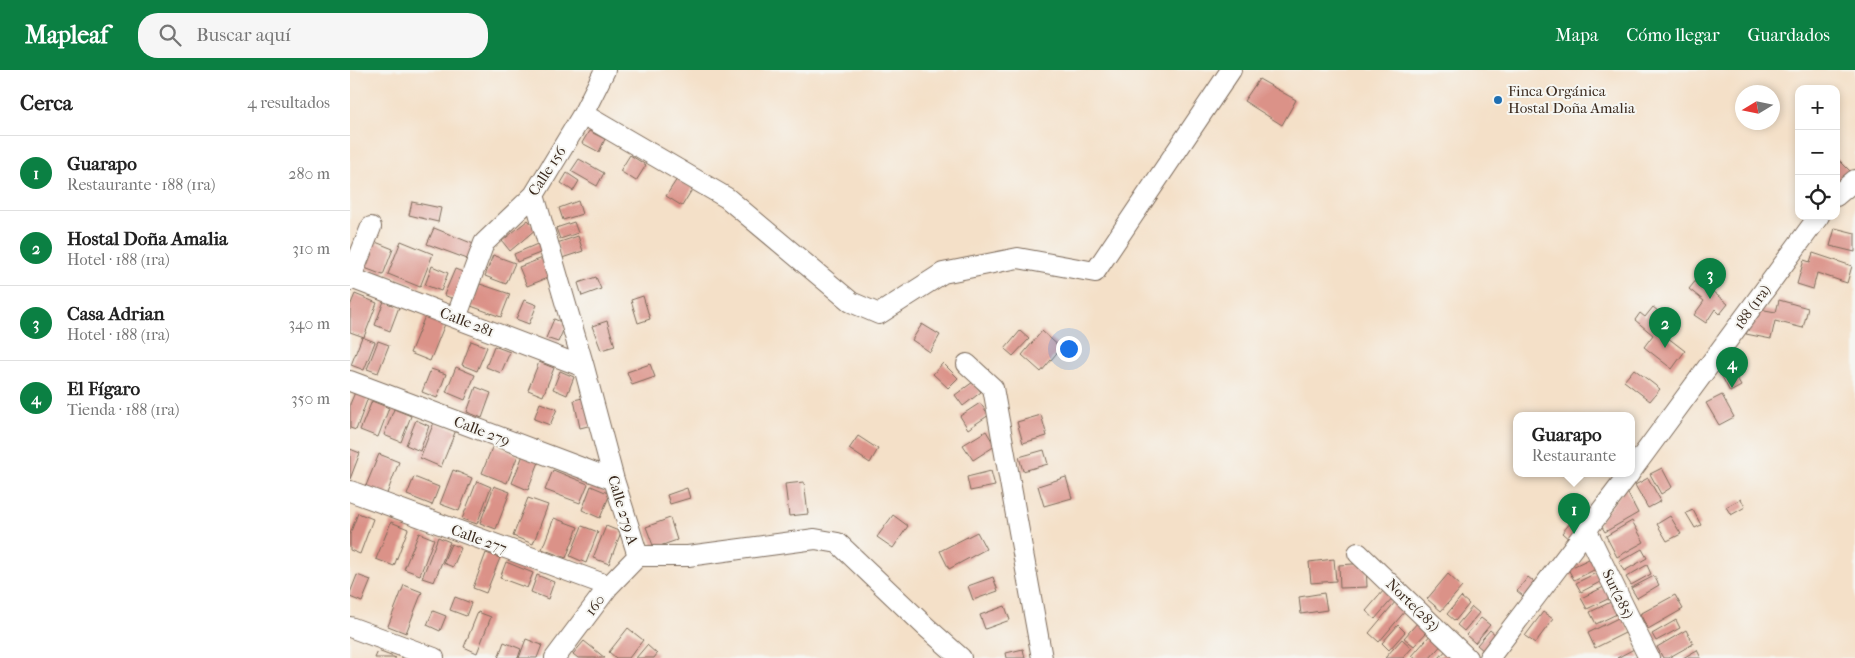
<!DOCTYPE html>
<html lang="es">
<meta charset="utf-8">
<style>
body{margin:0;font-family:"IM FELL French Canon",serif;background:#f6f6f6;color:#222}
.controls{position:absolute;right:15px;top:15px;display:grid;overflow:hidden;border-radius:10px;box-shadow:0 2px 8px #0003}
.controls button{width:45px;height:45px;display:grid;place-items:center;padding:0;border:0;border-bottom:1px solid #e0e0e0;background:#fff;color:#222;font:25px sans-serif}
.compass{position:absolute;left:1385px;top:15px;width:45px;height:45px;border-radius:50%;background:#fff;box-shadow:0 2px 8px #0003;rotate:260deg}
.you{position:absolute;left:718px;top:278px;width:18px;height:18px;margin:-12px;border:4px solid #fff;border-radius:50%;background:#1a73e8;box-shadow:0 0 0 8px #1a73e833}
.badge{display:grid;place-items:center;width:32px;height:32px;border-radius:50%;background:#0b8043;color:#fff;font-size:16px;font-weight:700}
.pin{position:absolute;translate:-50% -41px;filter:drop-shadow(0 1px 2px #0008)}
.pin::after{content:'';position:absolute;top:26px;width:18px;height:15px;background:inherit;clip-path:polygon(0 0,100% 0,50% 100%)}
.popup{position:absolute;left:1163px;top:342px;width:122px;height:65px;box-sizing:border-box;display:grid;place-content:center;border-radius:10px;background:#fff;filter:drop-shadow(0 1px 4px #0005);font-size:16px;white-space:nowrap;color:#767676}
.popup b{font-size:19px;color:#222}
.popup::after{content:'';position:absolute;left:50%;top:100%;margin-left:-10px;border:10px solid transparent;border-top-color:#fff}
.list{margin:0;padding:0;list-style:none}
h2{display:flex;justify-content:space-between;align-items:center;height:65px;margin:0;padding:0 20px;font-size:21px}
h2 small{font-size:16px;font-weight:400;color:#767676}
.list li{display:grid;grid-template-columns:32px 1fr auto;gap:15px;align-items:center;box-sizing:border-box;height:75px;padding:0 20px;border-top:1px solid #e0e0e0}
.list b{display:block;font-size:19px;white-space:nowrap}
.list p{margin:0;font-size:16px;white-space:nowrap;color:#767676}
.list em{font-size:16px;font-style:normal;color:#767676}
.icon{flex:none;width:28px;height:28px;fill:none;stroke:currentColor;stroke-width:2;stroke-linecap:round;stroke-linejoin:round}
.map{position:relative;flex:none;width:1505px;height:588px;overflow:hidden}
header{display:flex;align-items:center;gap:30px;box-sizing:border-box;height:70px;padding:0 25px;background:#0b8043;color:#fff}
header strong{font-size:24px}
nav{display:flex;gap:28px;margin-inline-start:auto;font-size:18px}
.search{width:350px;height:45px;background:#f6f6f6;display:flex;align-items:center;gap:12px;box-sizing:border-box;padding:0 18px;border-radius:20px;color:#767676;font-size:19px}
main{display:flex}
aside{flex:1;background:#fff}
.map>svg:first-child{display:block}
</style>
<header>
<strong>Mapleaf</strong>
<div class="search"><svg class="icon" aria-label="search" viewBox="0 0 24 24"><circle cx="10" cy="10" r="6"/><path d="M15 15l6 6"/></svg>Buscar aquí</div>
<nav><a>Mapa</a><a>Cómo llegar</a><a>Guardados</a></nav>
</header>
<main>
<aside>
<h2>Cerca<small>4 resultados</small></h2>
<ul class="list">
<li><span class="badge">1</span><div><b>Guarapo</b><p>Restaurante · 188 (1ra)</p></div><em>280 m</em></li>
<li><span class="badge">2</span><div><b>Hostal Doña Amalia</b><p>Hotel · 188 (1ra)</p></div><em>310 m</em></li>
<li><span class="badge">3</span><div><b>Casa Adrian</b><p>Hotel · 188 (1ra)</p></div><em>340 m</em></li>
<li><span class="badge">4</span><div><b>El Fígaro</b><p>Tienda · 188 (1ra)</p></div><em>350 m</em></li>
</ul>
</aside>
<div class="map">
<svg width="1505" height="588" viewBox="0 0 1505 588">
<rect width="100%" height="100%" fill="#f6f6f2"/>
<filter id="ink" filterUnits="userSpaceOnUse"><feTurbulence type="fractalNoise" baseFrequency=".02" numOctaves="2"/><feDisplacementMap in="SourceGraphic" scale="10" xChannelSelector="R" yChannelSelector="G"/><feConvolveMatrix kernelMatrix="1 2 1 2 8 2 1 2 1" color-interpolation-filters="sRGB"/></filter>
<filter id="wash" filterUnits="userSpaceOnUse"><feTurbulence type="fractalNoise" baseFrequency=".0096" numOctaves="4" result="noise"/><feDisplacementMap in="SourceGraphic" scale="20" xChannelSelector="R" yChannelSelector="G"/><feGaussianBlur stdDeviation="1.12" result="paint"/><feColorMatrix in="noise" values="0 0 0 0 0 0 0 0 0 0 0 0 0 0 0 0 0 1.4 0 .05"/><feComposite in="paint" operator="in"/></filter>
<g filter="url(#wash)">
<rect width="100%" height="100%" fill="#f4e0c8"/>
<g id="blocks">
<path fill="#db9288" d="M909,9L946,30L932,55L894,31Z
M239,61L255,69L249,82L232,73Z
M280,85L296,95L286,111L270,101Z
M1486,87L1500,101L1490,111L1486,107Z
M229,89L254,103L247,116L221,101Z
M217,103L229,111L223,121L211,113Z
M327,109L343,118L332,136L316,126Z
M228,131L232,144L213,150L209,138Z
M62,132L91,138L88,152L59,145Z
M178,150L186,159L160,181L152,171Z
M224,152L228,163L210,169L206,158Z
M84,158L126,175L120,190L77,174Z
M1485,158L1505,163V182L1480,176Z
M228,166L233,181L212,188L207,173Z
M23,171L43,179L33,205L12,197Z
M51,171L83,184L70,217L38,204Z
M192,172L195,181L167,192L164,184Z
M1463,183L1502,196L1497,213L1467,203L1463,219L1447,214L1454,190L1460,192Z
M143,185L165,193L156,214L135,206Z
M198,186L205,205L177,216L169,197Z
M82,196L98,203L91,221L75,215Z
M105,199L118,204L108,231L94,225Z
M246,207L251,219L232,226L228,213Z
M1347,209L1378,234L1370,244L1365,239L1356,253L1344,245L1354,231L1339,219Z
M130,214L160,224L151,247L121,236Z
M5,224L27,233L14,267L0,262V236Z
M293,226L300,249L288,253L281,230Z
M174,230L187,235L179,254L166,249Z
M1429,230L1458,238L1453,258L1425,251L1421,269L1396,264L1409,239L1426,242Z
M34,231L49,237L40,261L25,255Z
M1303,237L1322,252L1313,264L1335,281L1322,299L1294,277L1303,265L1285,250L1290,243L1295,247Z
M75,246L95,254L80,291L60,283Z
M204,249L216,254L208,272L196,268Z
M257,251L265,276L251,280L242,256Z
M572,254L590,265L580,282L562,270Z
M670,261L679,269L663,286L655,279Z
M692,261L711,278L691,302L672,285Z
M12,267L25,272L14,300L1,295Z
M28,271L39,275L28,303L17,299Z
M121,271L137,277L127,301L112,295Z
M144,276L160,282L151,303L136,297Z
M1377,291L1391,316L1380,322L1367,297Z
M189,292L204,298L193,326L178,320Z
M593,293L608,308L598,318L583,304Z
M300,294L305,307L282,315L277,302Z
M106,297L125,305L115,330L96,322Z
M81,299L96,304L87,328L72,322Z
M1284,299L1310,319L1300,331L1274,311Z
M210,301L224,307L217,325L203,319Z
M623,312L631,322L613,336L605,325Z
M126,317L141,323L132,348L117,342Z
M6,320L19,325L6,360L0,358V334Z
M1372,325L1384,347L1369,355L1356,333Z
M237,327L242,355L230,358L224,330Z
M22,331L39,338L28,367L10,360Z
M190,333L207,339L200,355L184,349Z
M630,333L639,345L618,359L610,346Z
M44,339L61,346L51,372L34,365Z
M691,345L697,366L673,373L667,352Z
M66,350L79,356L70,381L56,375Z
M84,352L106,360L91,397L70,388Z
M636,361L645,376L623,390L613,375Z
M508,366L528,379L520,393L499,379Z
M143,375L168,385L157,413L132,403Z
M0,379L10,383L0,409Z
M694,380L698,394L673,401L669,387Z
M29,384L49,392L36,426L15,418Z
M173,385L189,392L178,420L162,413Z
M1312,398L1322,417L1311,424L1300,404Z
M103,400L122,408L109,441L90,434Z
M203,400L238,414L230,433L195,420Z
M641,401L645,416L620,421L617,407Z
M64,407L89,417L82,435L57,425Z
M716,407L722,428L694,436L688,416Z
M1298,408L1311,431L1298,438L1285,415Z
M127,411L141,417L127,454L112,449Z
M454,412L458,444L439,446L435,414Z
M144,416L160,422L146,459L130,453Z
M241,416L260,424L250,448L232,440Z
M337,418L340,428L320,434L317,425Z
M1275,418L1288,443L1255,462L1249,452Z
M178,428L198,435L183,474L163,466Z
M1391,429L1395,437L1381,445L1376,437Z
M1235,437L1241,443L1230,456L1224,450Z
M1343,440L1351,455L1345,458L1336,443Z
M8,443L23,449L10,484L0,480V464Z
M543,445L558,456L543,478L527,467Z
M1320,446L1331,464L1317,471L1307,454Z
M204,448L228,457L216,488L192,479Z
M320,448L327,470L304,478L296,457Z
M1282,451L1294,472L1267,487L1256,466Z
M41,452L58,459L44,496L26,489Z
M1221,452L1230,460L1221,471L1212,463Z
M232,456L248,462L236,493L220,486Z
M256,456L271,462L259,494L243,488Z
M627,462L636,479L599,499L590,481Z
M69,463L84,469L70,505L54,499Z
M88,467L100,472L84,512L72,508Z
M101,474L111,478L103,497L93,493Z
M1292,479L1297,488L1274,501L1269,492Z
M136,483L150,488L136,523L123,518Z
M1241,488L1246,499L1224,510L1218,499Z
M984,489L986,511L961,513L959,492Z
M156,492L183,503L177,518L150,508Z
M1016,493L1017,517L990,518L989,495Z
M1297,495L1301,504L1281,515L1276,507Z
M1248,502L1252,511L1231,522L1226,513Z
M1098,504L1112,517L1091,541L1077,529Z
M7,505L21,510L12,532L0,527V523Z
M187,505L204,512L198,529L181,522Z
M1304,506L1309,515L1287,528L1281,518Z
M643,507L648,521L623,530L618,516Z
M1178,507L1189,516L1178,530L1167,521Z
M54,515L72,522L56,563L38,556Z
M1256,516L1262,527L1237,539L1231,528Z
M1034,520L1043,528L1025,549L1016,541Z
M974,523L977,540L951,544L949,527Z
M1325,525L1333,539L1298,559L1290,544Z
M105,527L121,533L116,546L100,540Z
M1111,527L1119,534L1105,551L1097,544Z
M1265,530L1271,542L1246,554L1240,542Z
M1046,531L1056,540L1029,572L1019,563Z
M655,536L660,550L635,559L630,545Z
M1122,537L1129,543L1114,561L1107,555Z
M83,541L96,546L90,561L77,555Z
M128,542L141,547L127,583L114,577Z
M1193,542L1203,549L1185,573L1175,566Z
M1272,546L1279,561L1245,578L1238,563Z
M1131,548L1140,555L1125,573L1116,565Z
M1326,550L1330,558L1306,571L1302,564Z
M1068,552L1078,561L1064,576L1054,568Z
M1048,555L1055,562L1039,580L1032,573Z
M278,558L293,570L279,588H266L259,582Z
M1140,560L1147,566L1134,581L1127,575Z
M1336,560L1343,574L1318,588H1313L1307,577Z
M1082,563L1093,573L1080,588H1065L1062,586Z
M176,569L192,575L187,588H169Z
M1052,569L1062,578L1053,588H1035Z
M234,571L255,588H228L223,584Z
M154,572L171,579L168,588H148Z
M297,575L307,584L304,588H286Z
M1098,578L1109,588H1089Z
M673,579L675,588H657L656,583Z
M1284,579L1289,588H1267Z
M1347,580L1351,588H1333Z
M28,581L46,588H25Z"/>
</g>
</g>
<g filter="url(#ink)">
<use href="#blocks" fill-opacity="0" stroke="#7c6a5a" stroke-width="1"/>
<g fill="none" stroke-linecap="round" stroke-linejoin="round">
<g stroke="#7c6a5a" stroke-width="22">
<path id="minor" d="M233,44L377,128L501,232L529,244L593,203L668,188L745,202L881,0
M184,125L234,297L264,410L288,486H338L465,469L488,473L575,556L611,588
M1486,126L1505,110
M1,208L234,297
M0,210L21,157
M106,248L134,173L184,125L233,44L255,0
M617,294L643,318L692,588
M0,311L264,410
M1282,400L1469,146
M0,421L259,516
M1237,461L1299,588
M1008,483L1117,588
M0,557L84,588
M205,588L259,516L288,486
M1139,588L1280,403"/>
</g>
<use href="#minor" stroke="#fff" stroke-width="20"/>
</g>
</g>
<circle fill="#1f6fb2" stroke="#f6f6f2" stroke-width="2" cx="1148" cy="30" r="5"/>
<g text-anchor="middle" stroke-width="4" stroke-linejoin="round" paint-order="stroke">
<g font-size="15" fill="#3b2a1e" stroke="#f6f6f2" text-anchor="start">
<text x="1158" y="26">Finca Orgánica<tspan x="1158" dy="17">Hostal Doña Amalia</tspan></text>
</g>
<g font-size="15" fill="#3b2a1e" stroke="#f6f6f2">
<text transform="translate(197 101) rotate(-57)" y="5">Calle 156</text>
<text transform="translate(1402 237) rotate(-54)" y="5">188 (1ra)</text>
<text transform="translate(117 252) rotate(21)" y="5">Calle 281</text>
<text transform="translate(132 361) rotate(21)" y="5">Calle 279</text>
<text transform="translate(273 440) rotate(73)" y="5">Calle 279 A</text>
<text transform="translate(129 469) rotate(20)" y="5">Calle 277</text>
<text transform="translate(1268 524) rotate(64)" y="5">Sur(285)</text>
<text transform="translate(245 535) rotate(-53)" y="5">160</text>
<text transform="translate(1063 535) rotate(44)" y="5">Norte(283)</text>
</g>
</g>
</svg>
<div class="controls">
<button>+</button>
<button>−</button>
<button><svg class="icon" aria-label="locate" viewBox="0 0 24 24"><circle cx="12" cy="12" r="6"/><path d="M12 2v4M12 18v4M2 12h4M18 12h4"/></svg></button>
</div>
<svg class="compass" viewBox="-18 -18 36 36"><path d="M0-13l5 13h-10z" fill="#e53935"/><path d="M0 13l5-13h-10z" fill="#767676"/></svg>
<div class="you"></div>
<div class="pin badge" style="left:1224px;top:464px">1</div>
<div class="popup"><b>Guarapo</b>Restaurante</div>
<div class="pin badge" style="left:1315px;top:278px">2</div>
<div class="pin badge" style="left:1360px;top:229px">3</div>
<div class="pin badge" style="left:1382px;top:318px">4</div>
</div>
</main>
